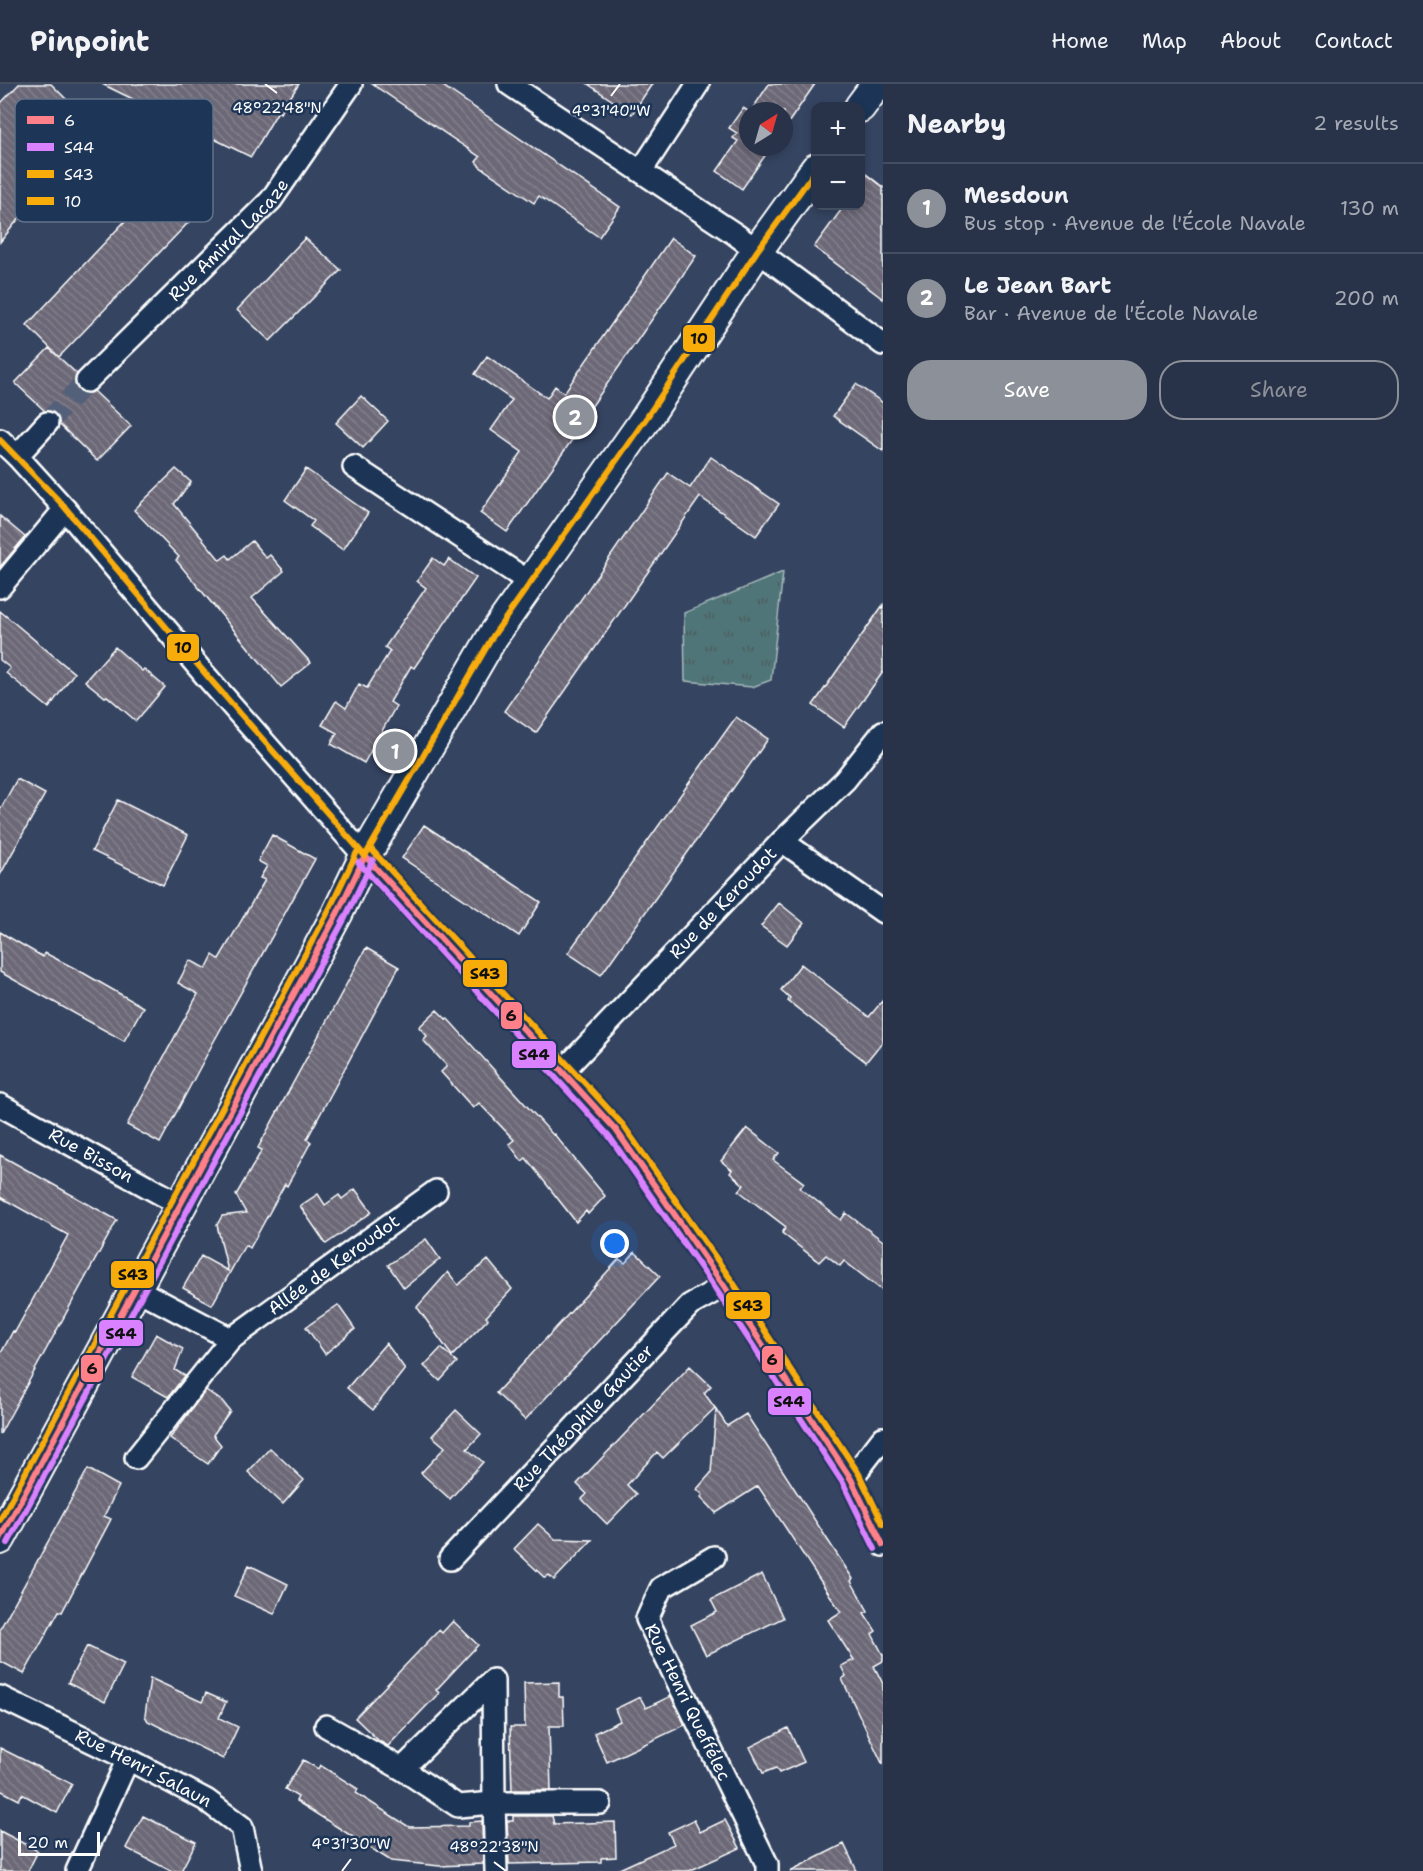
<!DOCTYPE html>
<meta charset="utf-8">
<style>
body{margin:0;font-family:"Shantell Sans",sans-serif;background:#303b50;color:#f1f3f6}
.controls{position:absolute;right:18px;top:18px;display:grid;overflow:hidden;border-radius:12px;box-shadow:0 3px 9px #0003}
.controls button{width:54px;height:54px;display:grid;place-items:center;padding:0;border:0;border-bottom:2px solid #444e61;background:#283349;color:#f1f3f6;font:30px sans-serif}
.compass{position:absolute;left:739px;top:18px;width:54px;height:54px;border-radius:50%;background:#283349;box-shadow:0 3px 9px #0003;rotate:37deg}
.scale{position:absolute;left:18px;bottom:15px;width:82px;box-sizing:border-box;padding-left:6px;border:3px solid #fff;border-top:0;font-size:16px;line-height:21px;white-space:nowrap;color:#fff;-webkit-text-stroke:4px #1d3557;paint-order:stroke}
.you{position:absolute;left:615px;top:1160px;width:21px;height:21px;margin:-15px;border:4px solid #fff;border-radius:50%;background:#1a73e8;box-shadow:0 0 0 9px #1a73e833}
.badge{display:grid;place-items:center;width:39px;height:39px;border-radius:50%;background:#8c9099;color:#fff;font-size:20px;font-weight:700}
.pin{position:absolute;translate:-50% -50%;border:3px solid #fff;box-shadow:0 2px 6px #0006}
.list{margin:0;padding:0;list-style:none}
h2{display:flex;justify-content:space-between;align-items:center;height:78px;margin:0;padding:0 24px;font-size:26px}
h2 small{font-size:20px;font-weight:400;color:#a5aab4}
.list li{display:grid;grid-template-columns:39px 1fr auto;gap:18px;align-items:center;box-sizing:border-box;height:90px;padding:0 24px;border-top:2px solid #444e61}
.list b{display:block;font-size:22px;white-space:nowrap}
.list p{margin:0;font-size:20px;white-space:nowrap;color:#a5aab4}
.list em{font-size:20px;font-style:normal;color:#a5aab4}
.actions{display:flex;gap:12px;padding:18px 24px}
.actions a{flex:1;padding:14px 0;border:2px solid #8c9099;border-radius:24px;text-align:center;font-size:21px;color:#8c9099}
.actions .main{background:#8c9099;color:#fff}
.map{position:relative;flex:none;width:883px;height:1787px;overflow:hidden}
header{display:flex;align-items:center;gap:36px;box-sizing:border-box;height:84px;padding:0 30px;background:#283349;border-bottom:2px solid #444e61}
header strong{font-size:28px}
nav{display:flex;gap:33px;margin-inline-start:auto;font-size:21px}
main{display:flex}
aside{flex:1;background:#283349}
.map>svg:first-child{display:block}
</style>
<header>
<strong>Pinpoint</strong>
<nav><a>Home</a><a>Map</a><a>About</a><a>Contact</a></nav>
</header>
<main>
<div class="map">
<svg width="883" height="1787" viewBox="0 0 883 1787">
<defs>
<pattern id="park-tufts" width="24" height="20" patternUnits="userSpaceOnUse" patternTransform="scale(1.5)"><rect width="24" height="20" fill="#4f7578"/><path d="M3 7l-1-3M5 7V3M7 7l1-3M15 17l-1-3M17 17v-4M19 17l1-3" fill="none" stroke="#4d5c5e"/></pattern>
<pattern id="building-back-hatch" width="6" height="6" patternUnits="userSpaceOnUse" patternTransform="scale(1.5)"><rect width="6" height="6" fill="#6c6877"/><path d="M-1 5l2 2M0 0l6 6M5-1l2 2" fill="none" stroke="#827f8b"/></pattern>
</defs>
<rect width="100%" height="100%" fill="#354461"/>
<filter id="ink" filterUnits="userSpaceOnUse"><feTurbulence type="fractalNoise" baseFrequency=".0167" numOctaves="2"/><feDisplacementMap in="SourceGraphic" scale="12" xChannelSelector="R" yChannelSelector="G"/><feConvolveMatrix kernelMatrix="1 2 1 2 8 2 1 2 1" color-interpolation-filters="sRGB"/></filter>
<g filter="url(#ink)">
<path fill="url(#park-tufts)" stroke="#a7babc" stroke-width="1.5" d="M783,488L771,596L752,603L685,597L684,529Z"/>
<path fill="url(#building-back-hatch)" stroke="#fff" stroke-width="1.5" d="M19,0H51L67,16L42,43L74,72L42,108L41,107L0,158V20Z
M102,0H299L280,29L278,27L251,73Z
M372,0H440L620,123L599,153L539,112L534,119L479,82V81L476,78L480,73Z
M588,0H652L632,30Z
M769,0H815L784,45V27H751Z
M743,24L748,27V63H771L742,105L717,87L738,57L733,54L737,49L729,44Z
M175,84L210,116L59,273L27,241Z
M861,86L883,103V215L814,163L844,122H861Z
M305,154L341,186L270,257L237,226Z
M671,154L696,172L589,326L591,329L507,448L480,429L522,368L491,346L512,316L475,290L487,272L547,314L555,302L564,309Z
M49,264L77,290L75,300L78,306L84,309L94,307L131,342L97,377L59,340L56,330L50,327H45L15,299Z
M856,300L883,319V367L833,332Z
M361,312L388,337L363,364L336,339Z
M711,373L779,420L756,452L700,413L536,649L504,627L668,389L690,404Z
M176,385L191,398L174,420L220,476L227,471L230,475L252,457L266,474L270,471L284,487L252,514L311,579L281,603L176,476L179,473L134,426Z
M306,385L368,429L343,466L310,442L314,437L285,416Z
M0,432L25,453L0,483Z
M433,474L444,482L449,475L476,494L414,584L411,582L390,618L396,622L364,679L331,660L337,649L322,641L336,617L346,624L359,600L367,604L390,567L385,563L426,504L417,497Z
M883,521V588L844,643L813,621Z
M0,527L74,589L49,624L6,589L10,584L0,576Z
M115,563L142,587L144,585L165,603L136,637L107,612L105,613L85,597Z
M736,633L768,655L601,891L568,869Z
M17,695L45,710L0,791V726Z
M118,716L188,751L163,801L92,767Z
M424,741L541,818L519,852L402,774Z
M272,751L315,775L213,959L160,1059L127,1041L198,910L178,899L190,876L206,885L213,871L219,875L265,796L260,794L267,782L258,777Z
M779,819L804,839L787,861L761,842Z
M0,848L43,873L45,869L78,886L143,923L124,957L0,888Z
M366,864L399,883L307,1055L311,1058L287,1102L285,1100L250,1164L245,1161L212,1221L183,1204L201,1172L228,1187L217,1141L222,1132L246,1129L236,1111L262,1066L258,1064Z
M801,880L869,933L883,916V957L866,978L788,917L790,914L781,906Z
M437,926L446,935L447,934L553,1051L554,1050L605,1112L588,1130L586,1127L576,1138L526,1074L522,1077L509,1060L514,1056L479,1019L473,1024L441,988L447,982L423,956L427,952L419,943Z
M747,1044L779,1069L773,1076L804,1099L800,1104L841,1136L846,1129L883,1157V1207L844,1177L840,1182L826,1171L819,1178L782,1149L786,1143L739,1107L744,1101L730,1089L732,1086L721,1077Z
M0,1071L117,1136L0,1350V1271L13,1247L15,1248L68,1151L0,1113Z
M355,1105L372,1128L326,1160L300,1122L318,1110L325,1121L339,1111L342,1115Z
M426,1155L440,1175L404,1204L388,1181Z
M635,1168L660,1192L525,1336L496,1309L619,1175L625,1179Z
M488,1176L512,1205L486,1233L488,1235L452,1272L417,1223L448,1188L458,1201Z
M338,1221L355,1245L325,1270L306,1243Z
M156,1250L183,1265L175,1286L185,1292L168,1313L132,1293Z
M386,1259L405,1285L373,1326L347,1304Z
M441,1264L457,1278L440,1297L424,1282Z
M690,1282L711,1302L704,1309L715,1324L663,1374L657,1368L627,1401L636,1410L607,1440L582,1415L587,1410L577,1400Z
M206,1306L223,1318L230,1327L213,1351L221,1361L208,1380L170,1354Z
M716,1325L727,1342L746,1330L853,1495L851,1497L868,1527L864,1529L876,1547L872,1550L883,1571V1577L874,1582L883,1600V1681L842,1595L846,1592L841,1582L854,1576L828,1536L841,1528L758,1402L716,1429L701,1413L703,1411L697,1405L711,1389Z
M456,1326L481,1350L467,1365L483,1378L450,1415L421,1389L445,1363L432,1352Z
M270,1364L304,1396L283,1420L248,1388Z
M88,1385L119,1402L104,1432L111,1435L62,1528L59,1527L24,1590L0,1577V1545Z
M538,1440L555,1455L592,1456L554,1496L549,1491L545,1494L514,1465Z
M249,1481L288,1500L274,1530L234,1512Z
M762,1490L783,1534L706,1571L691,1541L717,1528L711,1516Z
M453,1537L478,1561L436,1606L439,1609L388,1662L379,1657L355,1634L439,1546L442,1549Z
M87,1562L124,1580L105,1618L68,1599Z
M150,1594L202,1618L206,1609L226,1618L219,1634L238,1643L223,1675L148,1637L145,1632Z
M559,1598V1613H563L564,1642H549L551,1706H512L510,1643H525L524,1599Z
M671,1612L685,1641L607,1678L594,1649L620,1637L615,1625L640,1613L646,1624Z
M788,1644L804,1678L779,1689L776,1684L763,1689L750,1663Z
M0,1664L72,1700L57,1729L22,1710L19,1716L0,1706Z
M303,1676L318,1685L320,1681L358,1705L356,1709L409,1743L469,1742V1738L482,1737L483,1780L440,1782L391,1777L296,1717L298,1713L285,1705Z
M143,1732L196,1758L181,1787H171L126,1764Z
M513,1732H552L554,1740L615,1738L616,1773L601,1774V1778L509,1780L507,1737H513Z
M694,1736L700,1748L725,1736L740,1764L689,1787H615L674,1760L668,1748Z
M0,1747L38,1767L28,1787H0Z
M844,1760L857,1787H790Z"/>
<g fill="none" stroke-linecap="round" stroke-linejoin="round">
<path stroke="#536079" stroke-width="21" stroke-dasharray="21 10" stroke-linecap="butt" d="M47,339L87,297"/>
<g stroke="#fff" stroke-width="26">
<g id="street">
<path d="M509,0L735,150L883,260"/>
<path d="M641,87L698,0"/>
<path id="s1" d="M87,297L271,116L351,0"/>
<path d="M0,356L17,372L65,425L205,591L389,800L616,1046L724,1202L851,1395L883,1461"/>
<path d="M17,372L47,339"/>
<path d="M354,383L531,499"/>
<path d="M0,503L65,425"/>
<path d="M782,757L883,828"/>
<path id="s2" d="M563,987L782,757L845,696L883,648"/>
<path id="s3" d="M0,1021L181,1121"/>
<path id="s4" d="M136,1205L231,1255L436,1107"/>
<path d="M136,1374L231,1255"/>
<path d="M851,1395L883,1354"/>
<path id="s5" d="M714,1473L661,1504L647,1535L767,1780V1787"/>
<path id="s6" d="M450,1475L690,1221L724,1202"/>
<path id="s7" d="M0,1613L128,1675L206,1716L242,1743L251,1787"/>
<path d="M326,1642L402,1685L458,1722L494,1719H600"/>
<path d="M402,1685L493,1596L494,1719L496,1787"/>
<path d="M77,1787L128,1675"/>
</g>
</g>
<g stroke="#fff" stroke-width="34">
<path id="secondary" d="M860,23L877,0
M0,1455L181,1121L337,830L365,772L493,552L647,333L757,167L816,85"/>
</g>
<use href="#street" stroke="#1d3557" stroke-width="21"/>
<use href="#secondary" stroke="#1d3557" stroke-width="30"/>
<g stroke="#1d3557" stroke-width="10">
<path id="bus-1" d="M365,772L616,1046L724,1202L851,1395L883,1461
M0,1455L337,830L365,772"/>
</g>
<g stroke="#1d3557" stroke-width="10">
<path id="bus-2" d="M358,778L609,1052L717,1207L843,1399L875,1465
M8,1459L345,834L373,776"/>
</g>
<g stroke="#1d3557" stroke-width="10">
<path id="bus-3" d="M372,766L623,1041L732,1197L859,1390L883,1440
M0,1436L329,826L357,768"/>
</g>
<g stroke="#1d3557" stroke-width="10">
<path id="bus-4" d="M0,356L62,420L209,594L365,772
M365,772L493,552L647,333L757,167L816,86"/>
</g>
<use href="#bus-1" stroke="#ff8088" stroke-width="6"/>
<use href="#bus-2" stroke="#d981fe" stroke-width="6"/>
<use href="#bus-3" stroke="#f8ac0a" stroke-width="6"/>
<use href="#bus-4" stroke="#f8ac0a" stroke-width="6"/>
</g>
</g>
<path fill="none" stroke="#fff" stroke-width="2" d="M265,0L277,9M611,12L620,0M494,1778L506,1787M342,1787L351,1775"/>
<g text-anchor="middle" stroke-width="5" stroke-linejoin="round" paint-order="stroke">
<g font-size="18" fill="#fff" stroke="#1d3557">
<text dy="6" stroke="none"><textPath href="#s1" startOffset="200">Rue Amiral Lacaze</textPath></text>
<text dy="6" stroke="none"><textPath href="#s2" startOffset="232">Rue de Keroudot</textPath></text>
<text dy="6" stroke="none"><textPath href="#s3" startOffset="104">Rue Bisson</textPath></text>
<text dy="6" stroke="none"><textPath href="#s4" startOffset="234">Allée de Keroudot</textPath></text>
<text dy="6" stroke="none"><textPath href="#s6" startOffset="194">Rue Théophile Gautier</textPath></text>
<text dy="6" stroke="none"><textPath href="#s5" startOffset="188">Rue Henri Queffélec</textPath></text>
<text dy="6" stroke="none"><textPath href="#s7" startOffset="160">Rue Henri Salaun</textPath></text>
</g>
</g>
<rect x="15" y="15" width="198" height="123" rx="9" fill="#1d3557" stroke="#617289" stroke-width="1.5"/>
<rect x="27" y="32" width="27" height="8" fill="#ff8088"/>
<rect x="27" y="59" width="27" height="8" fill="#d981fe"/>
<rect x="27" y="86" width="27" height="8" fill="#f8ac0a"/>
<rect x="27" y="113" width="27" height="8" fill="#f8ac0a"/>
<g font-size="16" fill="#fff">
<text x="64" y="42">6</text>
<text x="64" y="69">S44</text>
<text x="64" y="96">S43</text>
<text x="64" y="123">10</text>
</g>
<g font-size="15" text-anchor="middle" fill="#fff" stroke="#1d3557" stroke-width="5" stroke-linejoin="round" paint-order="stroke">
<text x="277" y="29">48°22'48"N</text>
<text x="611" y="32">4°31'40"W</text>
<text x="351" y="1765">4°31'30"W</text>
<text x="494" y="1768">48°22'38"N</text>
</g>
<g stroke="#1d3557" stroke-width="2">
<rect x="682" y="240" width="34" height="29" rx="6" fill="#f8ac0a"/>
<rect x="166" y="549" width="34" height="29" rx="6" fill="#f8ac0a"/>
<rect x="462" y="875" width="46" height="29" rx="6" fill="#f8ac0a"/>
<rect x="500" y="917" width="23" height="29" rx="6" fill="#ff8088"/>
<rect x="511" y="956" width="46" height="29" rx="6" fill="#d981fe"/>
<rect x="110" y="1176" width="45" height="29" rx="6" fill="#f8ac0a"/>
<rect x="725" y="1207" width="46" height="29" rx="6" fill="#f8ac0a"/>
<rect x="98" y="1235" width="46" height="28" rx="6" fill="#d981fe"/>
<rect x="761" y="1261" width="23" height="29" rx="6" fill="#ff8088"/>
<rect x="80" y="1270" width="24" height="29" rx="6" fill="#ff8088"/>
<rect x="767" y="1303" width="45" height="29" rx="6" fill="#d981fe"/>
</g>
<g font-size="16" text-anchor="middle" font-weight="bold" fill="#111">
<text x="699" y="260">10</text>
<text x="183" y="569">10</text>
<text x="485" y="895">S43</text>
<text x="511" y="937">6</text>
<text x="534" y="976">S44</text>
<text x="133" y="1196">S43</text>
<text x="748" y="1227">S43</text>
<text x="121" y="1255">S44</text>
<text x="772" y="1281">6</text>
<text x="92" y="1290">6</text>
<text x="789" y="1323">S44</text>
</g>
</svg>
<div class="controls">
<button>+</button>
<button>−</button>
</div>
<svg class="compass" viewBox="-18 -18 36 36"><path d="M0-13l5 13h-10z" fill="#e53935"/><path d="M0 13l5-13h-10z" fill="#a5aab4"/></svg>
<div class="scale">20 m</div>
<div class="you"></div>
<div class="pin badge" style="left:395px;top:667px">1</div>
<div class="pin badge" style="left:575px;top:333px">2</div>
</div>
<aside>
<h2>Nearby<small>2 results</small></h2>
<ul class="list">
<li><span class="badge">1</span><div><b>Mesdoun</b><p>Bus stop · Avenue de l'École Navale</p></div><em>130 m</em></li>
<li><span class="badge">2</span><div><b>Le Jean Bart</b><p>Bar · Avenue de l'École Navale</p></div><em>200 m</em></li>
</ul>
<div class="actions"><a class="main">Save</a><a>Share</a></div>
</aside>
</main>
